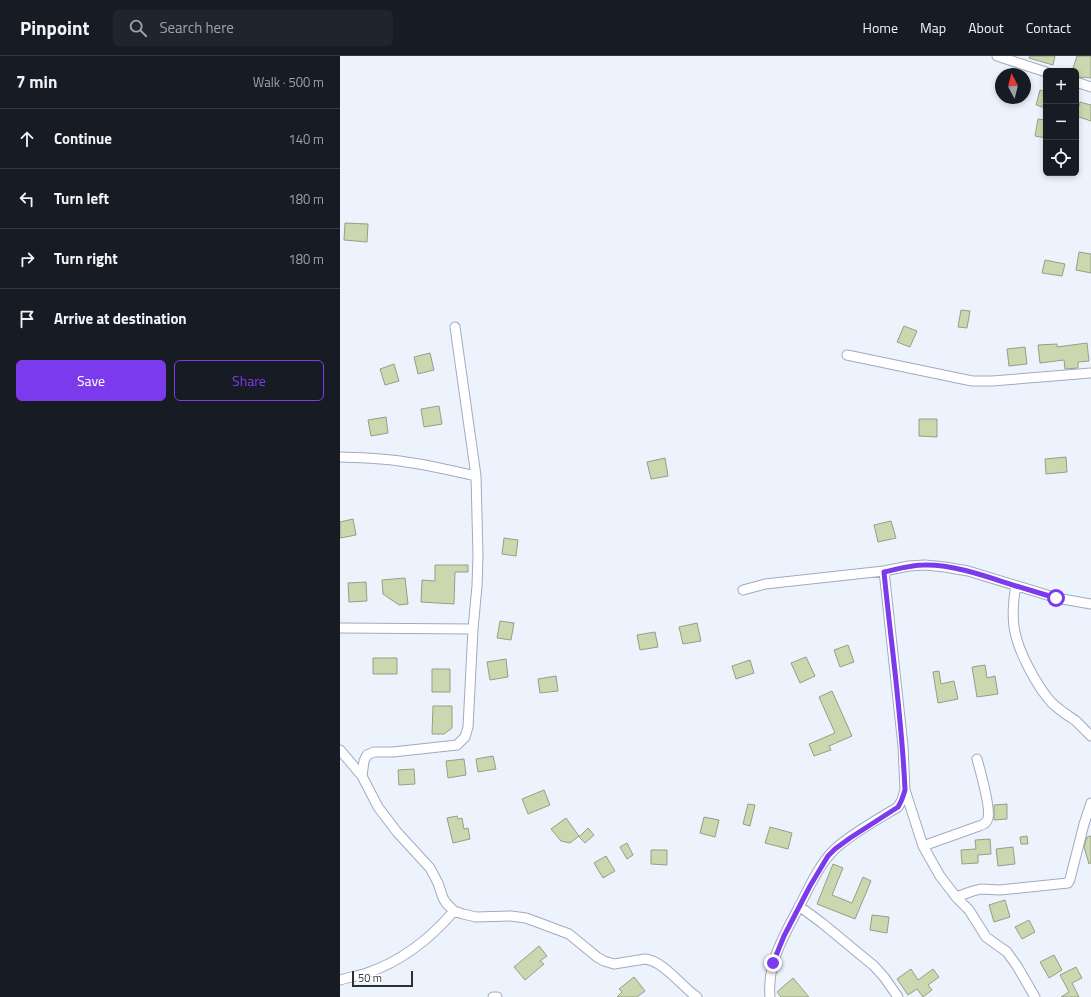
<!DOCTYPE html>
<meta charset="utf-8">
<style>
body{margin:0;font-family:"Titillium Web",sans-serif;background:#20242c;color:#f1f3f6}
.controls{position:absolute;right:12px;top:12px;display:grid;overflow:hidden;border-radius:6px;box-shadow:0 2px 6px #0003}
.controls button{width:36px;height:36px;display:grid;place-items:center;padding:0;border:0;border-bottom:1px solid #363941;background:#171b24;color:#f1f3f6;font:20px sans-serif}
.compass{position:absolute;left:655px;top:12px;width:36px;height:36px;border-radius:50%;background:#171b24;box-shadow:0 2px 6px #0003;rotate:353deg}
.scale{position:absolute;left:12px;bottom:10px;width:61px;box-sizing:border-box;padding-left:4px;border:2px solid #2b303a;border-top:0;font-size:11px;line-height:14px;white-space:nowrap;color:#2b303a;-webkit-text-stroke:3px #fff;paint-order:stroke}
.stop{position:absolute;width:12px;height:12px;margin:-9px;border:3px solid #7c3aed;border-radius:50%;background:#fff}
.stop.end{background:#7c3aed;border-color:#fff;box-shadow:0 1px 4px #0008}
.list{margin:0;padding:0;list-style:none}
h2{display:flex;justify-content:space-between;align-items:center;height:52px;margin:0;padding:0 16px;font-size:17px}
h2 small{font-size:13px;font-weight:400;color:#9ea1a6}
.list li{display:grid;grid-template-columns:26px 1fr auto;gap:12px;align-items:center;box-sizing:border-box;height:60px;padding:0 16px;border-top:1px solid #363941}
.list b{display:block;font-size:15px;white-space:nowrap}
.list em{font-size:13px;font-style:normal;color:#9ea1a6}
.actions{display:flex;gap:8px;padding:12px 16px}
.actions a{flex:1;padding:9px 0;border:1px solid #7c3aed;border-radius:6px;text-align:center;font-size:14px;color:#7c3aed}
.actions .main{background:#7c3aed;color:#fff}
.icon{flex:none;width:22px;height:22px;fill:none;stroke:currentColor;stroke-width:2;stroke-linecap:round;stroke-linejoin:round}
.map{position:relative;flex:none;width:751px;height:941px;overflow:hidden}
header{display:flex;align-items:center;gap:24px;box-sizing:border-box;height:56px;padding:0 20px;background:#171b24;border-bottom:1px solid #363941}
header strong{font-size:19px}
nav{display:flex;gap:22px;margin-inline-start:auto;font-size:14px}
.search{width:280px;height:36px;background:#20242c;display:flex;align-items:center;gap:10px;box-sizing:border-box;padding:0 14px;border-radius:6px;color:#9ea1a6;font-size:15px}
main{display:flex}
aside{flex:1;background:#171b24}
.map>svg:first-child{display:block}
</style>
<header>
<strong>Pinpoint</strong>
<div class="search"><svg class="icon" aria-label="search" viewBox="0 0 24 24"><circle cx="10" cy="10" r="6"/><path d="M15 15l6 6"/></svg>Search here</div>
<nav><a>Home</a><a>Map</a><a>About</a><a>Contact</a></nav>
</header>
<main>
<aside>
<h2>7 min<small>Walk · 500 m</small></h2>
<ul class="list">
<li><svg class="icon" aria-label="ahead" viewBox="0 0 24 24"><path d="M12 20V5M6 11l6-6 6 6"/></svg><div><b>Continue</b></div><em>140 m</em></li>
<li><svg class="icon" aria-label="left" viewBox="0 0 24 24"><path d="M17 20v-9H6M10 6l-5 5 5 5"/></svg><div><b>Turn left</b></div><em>180 m</em></li>
<li><svg class="icon" aria-label="right" viewBox="0 0 24 24"><path d="M7 20v-9h11M14 6l5 5-5 5"/></svg><div><b>Turn right</b></div><em>180 m</em></li>
<li><svg class="icon" aria-label="arrive" viewBox="0 0 24 24"><path d="M6 21V4h12l-3 4 3 4H6"/></svg><div><b>Arrive at destination</b></div></li>
</ul>
<div class="actions"><a class="main">Save</a><a>Share</a></div>
</aside>
<div class="map">
<svg width="751" height="941" viewBox="0 0 751 941">
<rect width="100%" height="100%" fill="#edf3fd"/>
<path fill="#c9d8ae" stroke="#969f85" d="M690,0H715L713,9L689,2Z
M737,0H751V22L744,21L743,22L736,20V15H732Z
M700,34L706,36V52L696,49Z
M740,46L751,49V65L736,60Z
M698,63L706,64V82L695,80Z
M5,167L28,168L27,186L4,184Z
M739,196L751,198V217L736,214Z
M705,204L725,208L722,220L702,217Z
M621,254L630,255L627,272L618,271Z
M564,270L577,275L570,291L557,286Z
M747,287L749,305L738,306V312L725,313L724,304L700,307L698,289L717,288V291Z
M685,291L687,308L669,310L667,293Z
M90,297L94,314L78,318L74,301Z
M54,308L59,325L45,329L40,313Z
M99,350L102,368L84,371L81,353Z
M46,361L48,377L31,380L28,364Z
M579,363H597V381L579,380Z
M726,401L727,416L706,418L705,403Z
M325,402L328,420L311,423L307,406Z
M13,463L16,479L0,482V466Z
M551,465L556,482L538,486L534,469Z
M164,482L178,484L176,500L162,498Z
M95,509H128V516H115L114,548L81,546L82,524L95,525Z
M65,522L68,548L59,549L43,538L42,524Z
M26,526L27,545L9,546L8,527Z
M160,565L174,567L171,584L157,582Z
M357,567L361,585L343,588L339,571Z
M315,576L318,591L300,594L297,579Z
M508,589L514,606L500,611L494,594Z
M466,601L475,620L460,627L451,607Z
M33,602H57V618H33Z
M166,603L168,621L150,624L147,606Z
M410,604L414,617L396,623L392,610Z
M645,609L647,622L655,620L658,638L637,641L632,611Z
M92,613H110V636H92Z
M599,615L601,628L614,625L618,643L598,647L593,616Z
M216,620L218,635L200,637L198,623Z
M492,635L512,680L489,690L491,694L474,700L469,688L495,677L479,641Z
M93,650H112V672L104,678H92Z
M153,700L156,713L138,716L136,703Z
M124,703L126,719L108,722L106,705Z
M74,713L75,728L59,729L58,714Z
M204,734L210,749L188,758L182,743Z
M408,748L415,749L410,770L403,768Z
M667,748V763L654,764V749Z
M117,760L118,763L122,762L124,773L128,772L130,783L113,787L107,762Z
M364,761L379,764L375,781L360,777Z
M226,762L239,780L230,787L221,785L211,773Z
M430,771L452,777L448,793L425,787Z
M248,772L254,779L245,787L239,781Z
M687,780L688,788H681L680,781Z
M751,780V807L749,808L744,791L747,781Z
M650,783L651,798L638,799V807L622,808L621,794L636,793L635,784Z
M287,787L293,799L287,803L280,791Z
M673,791L675,808L658,810L656,793Z
M311,794H327V809L311,808Z
M266,800L275,815L263,822L254,807Z
M493,808L503,812L492,839L512,847L523,821L531,825L515,863L477,848Z
M665,844L670,861L654,866L649,849Z
M532,859L549,861L547,877L530,874Z
M689,864L695,876L682,883L675,871Z
M199,890L207,900L200,905L204,908L185,924L174,911Z
M714,899L722,914L709,922L700,906Z
M736,911L742,922L732,927L739,941H721L729,936L720,919Z
M571,913L578,924L593,913L599,921L588,929L592,934L583,941L577,933L568,939L557,923Z
M294,921L305,935L297,941H277L282,936L279,933Z
M453,922L469,941H441L437,936Z"/>
<g fill="none" stroke-linecap="round" stroke-linejoin="round">
<g stroke="#9fabc3" stroke-width="11">
<path id="minor" d="M657,0L706,16
M736,26L751,31
M507,299L632,325H652L751,317
M0,401C22,402 44,402 66,406C89,409 113,415 136,420
M676,530C673,543 672,563 675,576C679,597 697,630 711,646C719,654 727,659 736,665C741,670 746,675 751,680
M403,534L425,528L544,515L569,510L585,509L605,511L628,515L717,542L751,548
M0,572L133,573
M0,694L22,720L38,751L57,776L90,812L98,827L103,842L106,847L114,855L123,858L136,861L171,860L186,862L229,878L257,901L264,905L274,908L305,903C324,905 342,931 357,941
M22,720L24,705L27,699L34,696H53L117,689L125,681L128,671L133,573L137,530L138,500L136,420L115,271
M565,734L583,790L600,820L616,841L629,854L646,881L667,896L677,910L695,941
M583,790L639,770C643,769 647,767 648,762C651,752 640,714 637,703
M616,841L633,835L641,833L660,834L728,827L730,823L744,768L751,747
M459,850L482,867L534,910L544,921L558,941
M0,924C9,921 18,920 27,917C62,905 90,883 114,855
M153,941H157
M430,941C429,930 430,919 433,908C438,889 449,870 458,853C468,834 479,808 495,793C511,778 538,763 558,751L562,744L565,734L563,690L544,515"/>
</g>
<use href="#minor" stroke="#fff" stroke-width="9"/>
</g>
<g fill="none" stroke-linecap="round" stroke-linejoin="round">
<path stroke="#7c3aed" stroke-width="5" d="M433,907L444,880L470,830L488,800L495,793L510,782L558,751C562,745 563,740 565,734C562,661 551,588 544,516C558,513 570,509 584,509C613,508 648,521 676,530C689,534 703,538 716,542"/>
</g>
</svg>
<div class="controls">
<button>+</button>
<button>−</button>
<button><svg class="icon" aria-label="locate" viewBox="0 0 24 24"><circle cx="12" cy="12" r="6"/><path d="M12 2v4M12 18v4M2 12h4M18 12h4"/></svg></button>
</div>
<svg class="compass" viewBox="-18 -18 36 36"><path d="M0-13l5 13h-10z" fill="#e53935"/><path d="M0 13l5-13h-10z" fill="#9ea1a6"/></svg>
<div class="scale">50 m</div>
<div class="stop" style="left:716px;top:542px"></div>
<div class="stop end" style="left:433px;top:907px"></div>
</div>
</main>
